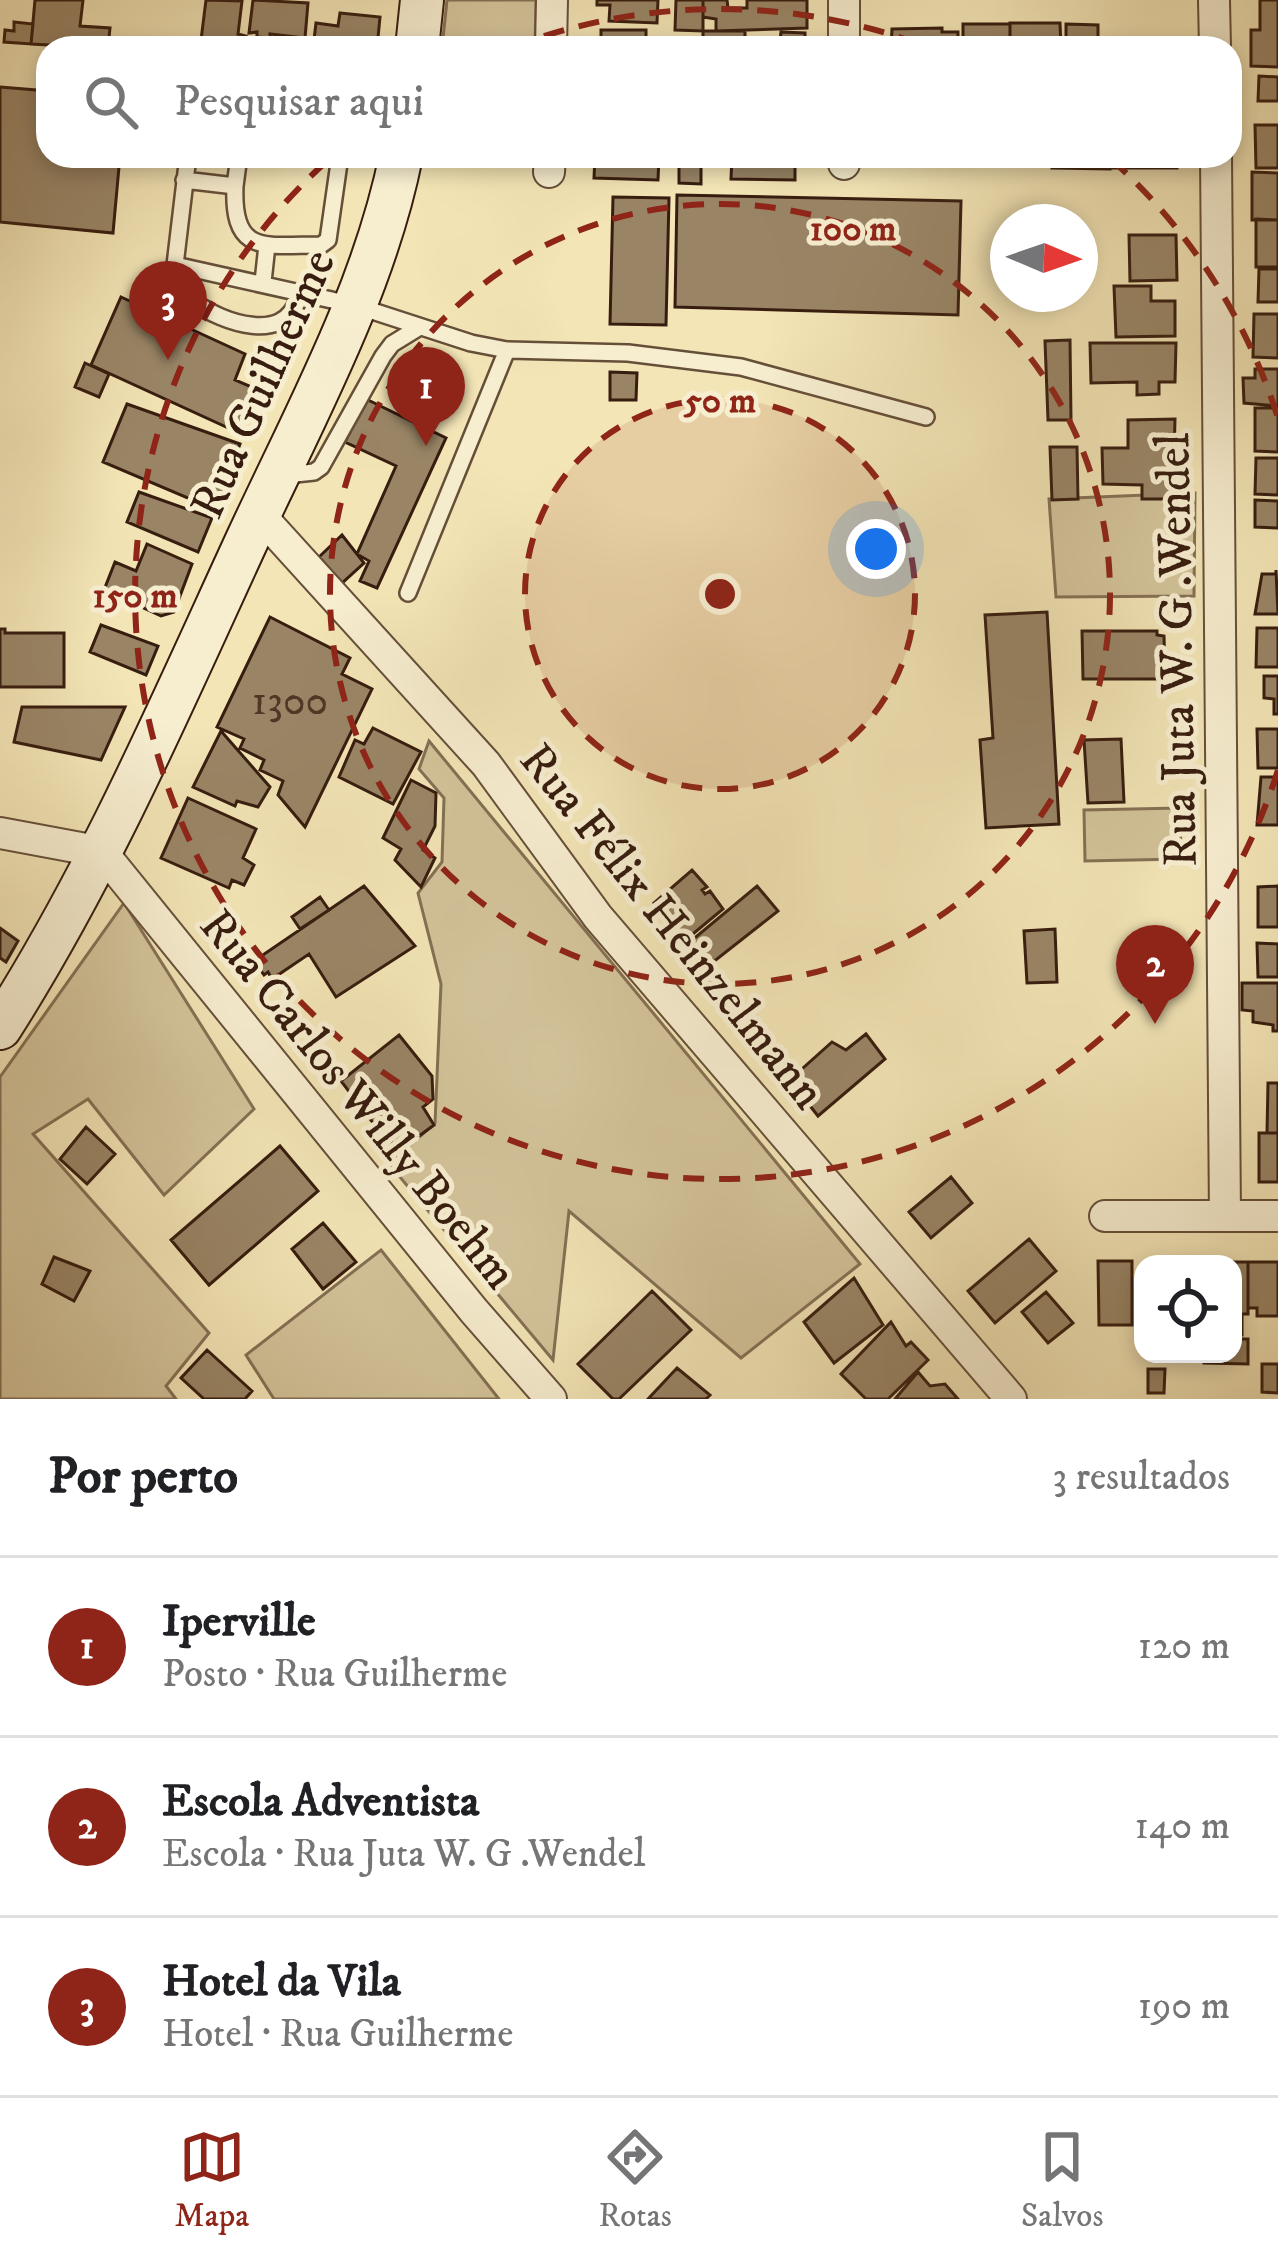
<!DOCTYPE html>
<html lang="pt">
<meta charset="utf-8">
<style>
body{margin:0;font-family:"IM FELL DW Pica",serif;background:#f6f6f6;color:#202124}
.controls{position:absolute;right:36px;bottom:36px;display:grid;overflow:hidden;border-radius:24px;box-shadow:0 6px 18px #0003}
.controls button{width:108px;height:108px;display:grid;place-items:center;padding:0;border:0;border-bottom:3px solid #e0e0e0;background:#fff;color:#202124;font:60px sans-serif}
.compass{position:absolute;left:990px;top:204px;width:108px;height:108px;border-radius:50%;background:#fff;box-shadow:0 6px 18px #0003;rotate:92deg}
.you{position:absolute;left:876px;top:549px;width:42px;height:42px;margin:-30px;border:9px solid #fff;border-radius:50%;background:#1a73e8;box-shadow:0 0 0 18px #1a73e833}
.badge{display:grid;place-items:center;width:78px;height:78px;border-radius:50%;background:#8f2418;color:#fff;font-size:39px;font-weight:700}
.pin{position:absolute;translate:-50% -99px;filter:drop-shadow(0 3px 6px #0008)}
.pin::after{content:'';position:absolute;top:63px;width:42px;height:36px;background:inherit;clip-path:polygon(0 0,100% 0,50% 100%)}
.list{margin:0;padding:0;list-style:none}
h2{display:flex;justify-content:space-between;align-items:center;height:156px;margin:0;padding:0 48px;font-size:51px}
h2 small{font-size:39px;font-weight:400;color:#757577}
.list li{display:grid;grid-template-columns:78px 1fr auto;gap:36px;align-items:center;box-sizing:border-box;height:180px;padding:0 48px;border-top:3px solid #e0e0e0}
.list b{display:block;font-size:45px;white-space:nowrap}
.list p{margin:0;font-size:39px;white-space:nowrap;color:#757577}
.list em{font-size:39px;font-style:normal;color:#757577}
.icon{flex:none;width:66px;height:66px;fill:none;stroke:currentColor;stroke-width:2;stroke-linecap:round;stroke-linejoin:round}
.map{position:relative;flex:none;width:1278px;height:1399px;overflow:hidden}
.search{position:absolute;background:#fff;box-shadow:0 6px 18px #0003;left:36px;right:36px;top:36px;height:132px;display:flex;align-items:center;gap:30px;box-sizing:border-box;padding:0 42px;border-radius:36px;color:#757577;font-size:45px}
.sheet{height:696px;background:#fff}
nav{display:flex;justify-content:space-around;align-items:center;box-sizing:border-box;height:168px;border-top:3px solid #e0e0e0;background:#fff;font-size:33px;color:#757577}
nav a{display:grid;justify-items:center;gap:6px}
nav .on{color:#8f2418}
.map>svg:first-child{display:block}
</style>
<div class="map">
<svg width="1278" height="1399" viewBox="0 0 1278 1399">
<rect width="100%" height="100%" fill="#f3e5b6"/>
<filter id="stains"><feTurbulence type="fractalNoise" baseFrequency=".00167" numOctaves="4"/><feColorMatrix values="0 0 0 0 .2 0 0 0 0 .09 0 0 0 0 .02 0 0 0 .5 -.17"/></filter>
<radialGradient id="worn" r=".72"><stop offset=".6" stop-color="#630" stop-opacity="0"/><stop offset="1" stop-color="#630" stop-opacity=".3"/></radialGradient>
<path fill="#d3c39a" stroke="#857054" stroke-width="3" d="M447,0H536L535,48H442Z
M1195,493L1194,596L1056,597L1049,499Z
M429,741L860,1264L741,1358L569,1211L553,1360L389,1164L435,1123L441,984L418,893L442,862L444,798L419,769Z
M1180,808L1181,859L1085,861L1084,810Z
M124,903L254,1109L164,1195L88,1099L33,1134L209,1333L166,1386L176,1399H0V1077Z
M381,1250L499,1399H274L246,1355Z"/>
<path fill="#998566" stroke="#371d0f" stroke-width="3" d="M35,0H83L80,26L110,28L108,48L31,44Z
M206,0L242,1L238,34L246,36L244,48H200Z
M253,0L308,3L305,38L270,34V38L257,37V32L249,33Z
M597,0H658L657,23L609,21L610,5H597Z
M676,0H703V31L675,30Z
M703,0H727L728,8H747V0H807V28L716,31V19L703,17Z
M1260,0H1278V67L1251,66V30H1260Z
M340,13L380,17L377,48H313L316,23L338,26Z
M14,22L33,24L31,44L4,42L5,30L14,31Z
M1010,23H1060L1061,48H1010Z
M963,24H1010V48H963Z
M1066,24L1098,25V48H1066Z
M942,28V32H958V48H891L892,29Z
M601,30H646V48H601Z
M703,31H745V40L780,41L781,32L805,33V48H703Z
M1259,76L1278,77V101H1258Z
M0,87L48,91V156H120L113,233L0,222Z
M1255,125H1278V168H1256Z
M595,156H659L658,180L594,178Z
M679,156H701V184L679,183Z
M732,156H795V180L731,179Z
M918,156H973V163L919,166Z
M1052,156H1110V169L1052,168Z
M1111,156H1177V168H1111Z
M1252,172L1278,173V220H1252Z
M677,195L961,201L958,315L675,307Z
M613,197L669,198L666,325L610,324Z
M1256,219L1278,220V267H1256Z
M1129,235H1176L1177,280L1130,281Z
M1259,269H1278V302H1258Z
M1114,286H1151V301H1175V336L1116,337Z
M121,297L245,354L235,380L254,388L235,431L91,365Z
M1254,314H1278V358L1253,357Z
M1070,340L1071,420H1048L1045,341Z
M1090,343H1176L1175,382H1159V394L1137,395V382L1091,383Z
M85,363L109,374L99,397L75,387Z
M1255,369H1278V406L1244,403L1243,378H1255Z
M610,372L637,373L636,400H610Z
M366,399L446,438L377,588L360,581L369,561L357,554L396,466L345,442Z
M127,404L240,444L216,510L103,462Z
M1255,408H1278V452L1255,451Z
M1175,419L1173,499H1142V485L1103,484L1102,448H1128V420Z
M1050,447H1077L1078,499L1052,500Z
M1256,458H1278V495L1255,494Z
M139,492L212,518L198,552L127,522Z
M1255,500L1278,501V528L1255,527Z
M342,535L364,563L342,583L319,557Z
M147,544L192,564L174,612L161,616L104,590L115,562L136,571Z
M1276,570L1278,614H1255L1262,574H1276Z
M1047,612L1059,824L986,828L980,740L993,738L985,615Z
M270,617L350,658L342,674L372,689L305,827L278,795L283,781L260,770L264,760L240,748L244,739L217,727Z
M101,625L158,646L146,675L90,652Z
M1257,628H1278V667H1256Z
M0,629H5V633H64V687H0Z
M1082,631H1157V635L1164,636L1165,673H1158V679H1083Z
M1264,676H1278V714H1274V699L1264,698Z
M22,707H125L101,760L14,742Z
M373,728L421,752L393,804L339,777L355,740L364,744Z
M1257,729H1278V768H1258Z
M221,731L270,787L258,807L237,801L235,806L193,787Z
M1121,739L1124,802L1088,803L1084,740Z
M1261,777H1278V825H1257Z
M411,780L436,793L435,826L423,850L435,858L421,887L395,860L401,849L383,838Z
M188,798L256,829L243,858L254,865L244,885L232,880L229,888L161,858Z
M692,870L707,887L702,890L705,894L710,891L723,909L682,943L654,903Z
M364,886L415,946L336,997L309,954L272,979L268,972L264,975L254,961Z
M757,886L778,911L698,974L679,951Z
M1278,886V927H1258V887Z
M320,897L329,910L300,929L292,917Z
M0,928L18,941L6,962L0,958Z
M1055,929L1057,982L1027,983L1024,931Z
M1257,943L1278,944V977H1258Z
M1242,983H1278V1031H1273V1025L1253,1022V1011L1242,1010Z
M866,1034L885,1059L818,1116L796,1088L793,1077L832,1042L846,1050Z
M399,1035L432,1076L433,1099L423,1107L434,1125L400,1150L380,1132L341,1081Z
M1268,1083H1278V1133H1267Z
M86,1127L115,1154L87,1184L60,1159Z
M1259,1133H1278V1182H1259Z
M280,1146L318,1191L209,1285L171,1240Z
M951,1177L972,1203L931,1238L909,1212Z
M323,1223L356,1262L323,1289L292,1249Z
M1029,1239L1056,1271L995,1323L968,1291Z
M54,1257L90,1271L74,1301L42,1284Z
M1098,1261H1132V1325H1099Z
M1205,1262H1248V1314H1242V1335H1233V1264Z
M1248,1262H1278V1316H1257V1308H1248Z
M854,1278L883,1325L834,1363L804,1322Z
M652,1291L691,1330L619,1399H613L578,1364Z
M1046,1292L1073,1323L1048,1343L1022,1312Z
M891,1322L906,1346L911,1342L928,1360L888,1399H866L841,1374Z
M1233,1339H1248V1364L1204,1363V1354H1233Z
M207,1350L252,1391L245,1399H204L181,1378Z
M1262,1364H1278V1393L1262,1392Z
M677,1368L710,1395L706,1399H648Z
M1148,1369H1165L1164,1393H1148Z
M918,1372L930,1386L945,1384L958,1399H895Z"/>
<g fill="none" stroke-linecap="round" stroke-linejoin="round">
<g stroke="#664f39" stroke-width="20">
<path id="lane" d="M188,156L175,265L354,305L471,343L507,350L628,353L741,367L926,417
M184,180L235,186C232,256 265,245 321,245L328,240L340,156
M235,186L239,156
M175,265L174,281C189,308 249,336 279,322C292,316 296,304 303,292
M263,282L267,245
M286,475L314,472L321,467L383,356L392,344L418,328
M408,593L507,350"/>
</g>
<g stroke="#664f39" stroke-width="34">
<path id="street" d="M844,0V48
M1214,0L1215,48
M551,48L552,0
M844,156V164
M1216,156L1225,1216
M549,172L550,156
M259,514L486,764L598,917L1011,1399
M0,833L102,852L474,1311L551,1399
M1105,1216H1278"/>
</g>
<g stroke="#371d0f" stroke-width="46">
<path id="secondary" d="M417,48L422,0
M0,1028C99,873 171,705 248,538C305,415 374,290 401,156"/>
</g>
<use href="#lane" stroke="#f7eed0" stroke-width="15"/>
<use href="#street" stroke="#f7eed0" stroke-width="30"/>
<use href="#secondary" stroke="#f7eed0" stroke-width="42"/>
</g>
<circle cx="720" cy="594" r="195" fill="#8f2418" fill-opacity=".12"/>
<g fill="none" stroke="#8f2418" stroke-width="6" stroke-dasharray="21 15">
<circle cx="720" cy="594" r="195"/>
<circle cx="720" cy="594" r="390"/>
<path d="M1278 770A585 585 0 1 1 329 159M510 48A585 585 0 0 1 930 48M1111 159A585 585 0 0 1 1278 418"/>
</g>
<g text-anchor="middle" stroke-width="10" stroke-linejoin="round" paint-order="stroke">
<g font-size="42" fill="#503725">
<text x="290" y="714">1300</text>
</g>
<g font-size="48" fill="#371d0f" stroke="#f7eed0">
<text transform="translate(261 383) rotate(-66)" y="17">Rua Guilherme</text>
<text transform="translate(1175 650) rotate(-91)" y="17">Rua Juta W. G .Wendel</text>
<text transform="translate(674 925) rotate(51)" y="17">Rua Félix Heinzelmann</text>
<text transform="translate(360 1098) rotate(51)" y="17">Rua Carlos Willy Boehm</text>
</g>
</g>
<circle cx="720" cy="594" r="18" fill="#8f2418" stroke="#f7eed0" stroke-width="6"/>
<g font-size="36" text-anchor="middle" font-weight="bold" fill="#8f2418" stroke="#f7eed0" stroke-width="10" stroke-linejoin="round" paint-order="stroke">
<text x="853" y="240">100 m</text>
<text x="720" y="412">50 m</text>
<text x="135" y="607">150 m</text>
</g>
<rect width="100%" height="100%" filter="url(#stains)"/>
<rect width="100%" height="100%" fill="url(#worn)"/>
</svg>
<div class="controls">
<button><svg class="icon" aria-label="locate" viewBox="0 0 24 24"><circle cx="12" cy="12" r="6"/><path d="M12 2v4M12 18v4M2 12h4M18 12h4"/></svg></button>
</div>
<svg class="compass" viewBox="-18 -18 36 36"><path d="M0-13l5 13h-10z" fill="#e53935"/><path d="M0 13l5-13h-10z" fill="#757577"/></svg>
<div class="you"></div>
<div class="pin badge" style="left:426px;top:446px">1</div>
<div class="pin badge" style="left:1155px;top:1024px">2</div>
<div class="pin badge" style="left:168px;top:360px">3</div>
<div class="search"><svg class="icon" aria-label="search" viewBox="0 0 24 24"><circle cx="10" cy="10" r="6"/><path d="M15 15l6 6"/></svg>Pesquisar aqui</div>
</div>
<section class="sheet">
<h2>Por perto<small>3 resultados</small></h2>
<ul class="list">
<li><span class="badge">1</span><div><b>Iperville</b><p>Posto · Rua Guilherme</p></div><em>120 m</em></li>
<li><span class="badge">2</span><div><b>Escola Adventista</b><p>Escola · Rua Juta W. G .Wendel</p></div><em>140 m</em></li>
<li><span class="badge">3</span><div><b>Hotel da Vila</b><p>Hotel · Rua Guilherme</p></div><em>190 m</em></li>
</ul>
</section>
<nav>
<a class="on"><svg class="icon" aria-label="map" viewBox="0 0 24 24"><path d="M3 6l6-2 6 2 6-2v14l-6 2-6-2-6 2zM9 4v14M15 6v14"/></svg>Mapa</a>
<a><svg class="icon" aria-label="directions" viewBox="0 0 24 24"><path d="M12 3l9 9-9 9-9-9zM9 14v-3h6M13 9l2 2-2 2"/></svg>Rotas</a>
<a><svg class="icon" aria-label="saved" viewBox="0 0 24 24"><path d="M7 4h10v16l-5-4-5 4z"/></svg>Salvos</a>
</nav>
